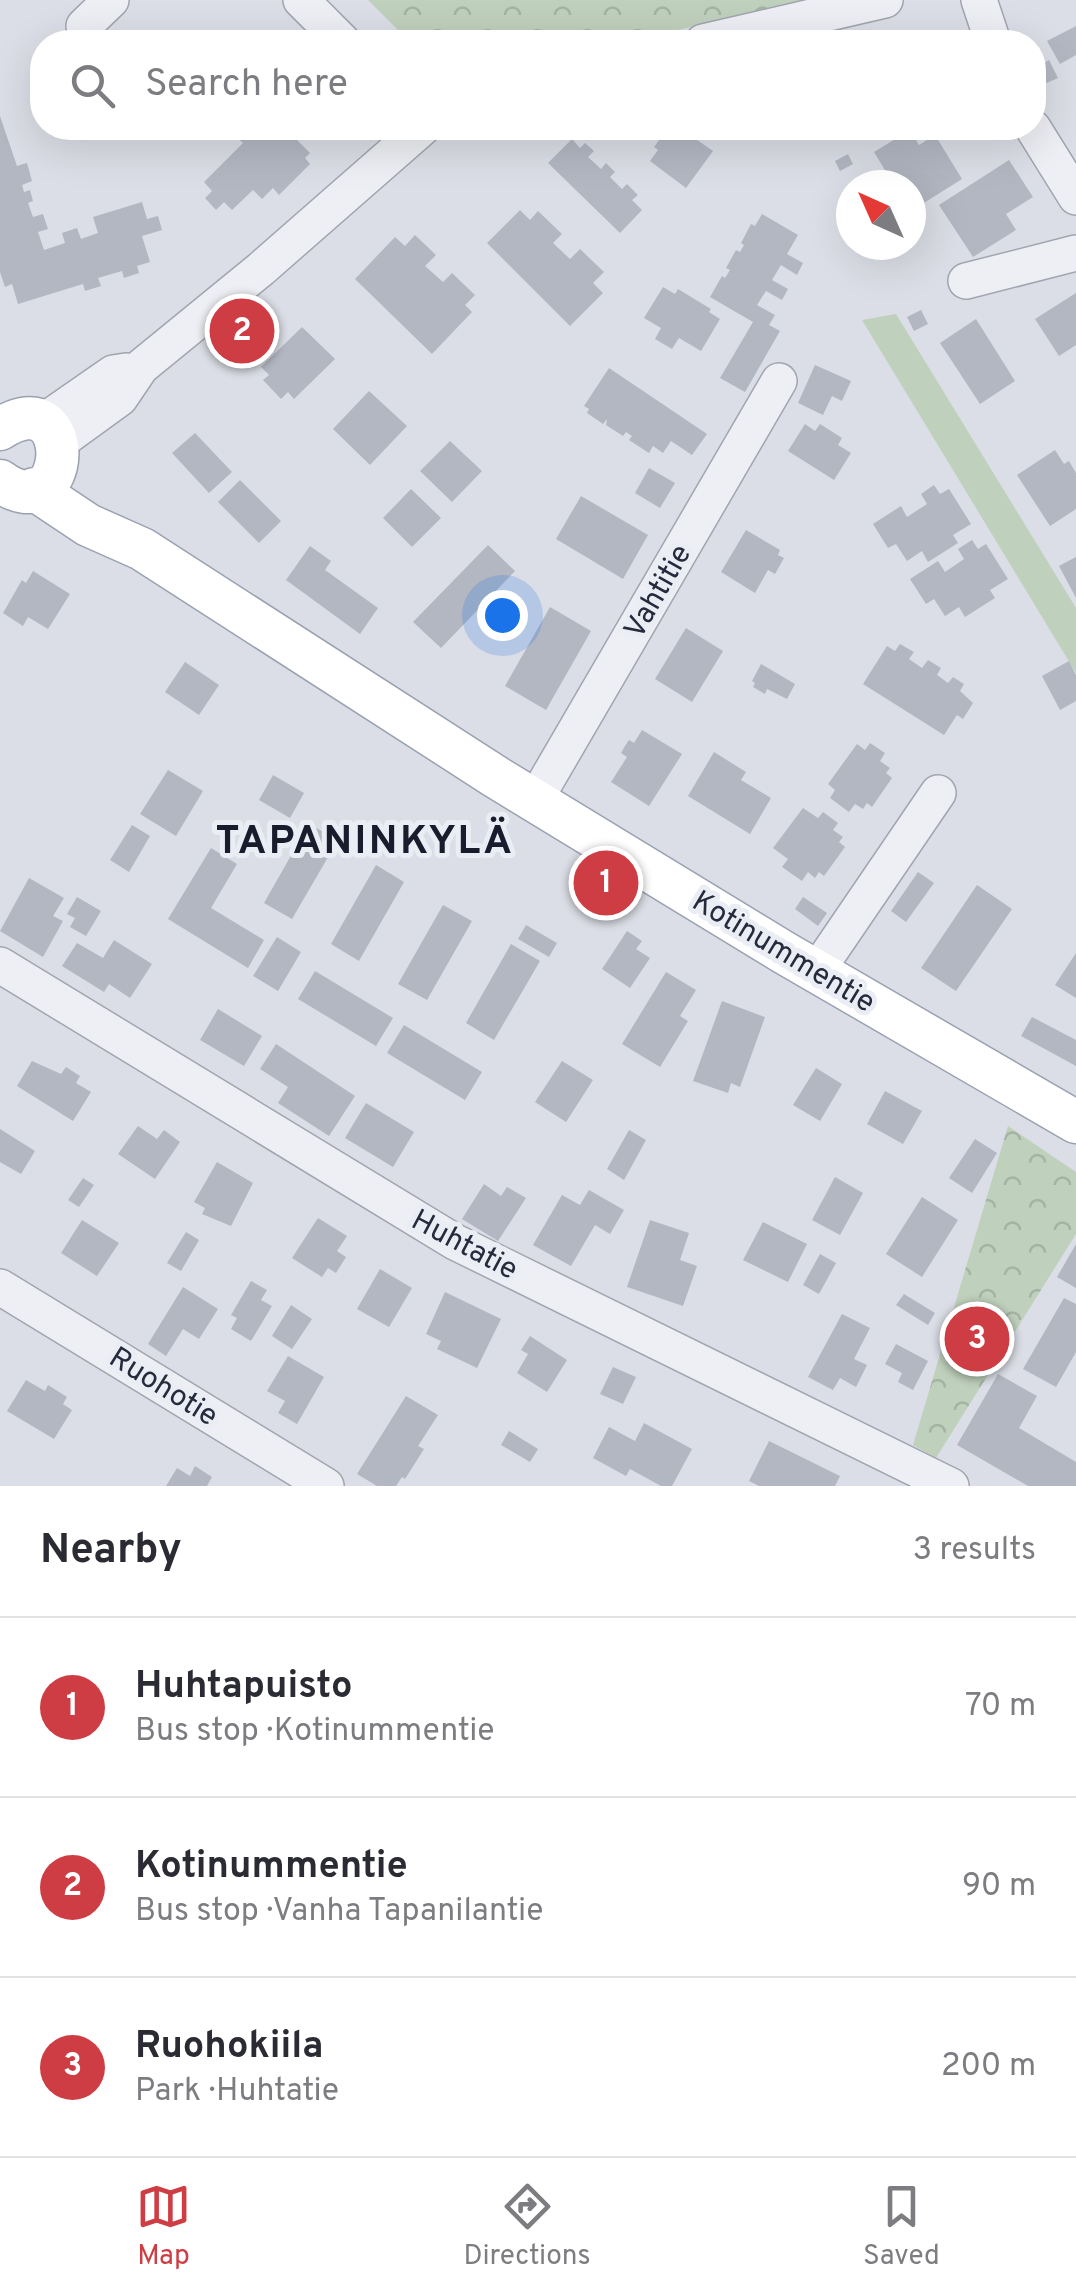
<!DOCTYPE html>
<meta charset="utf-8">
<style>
body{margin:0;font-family:Overpass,sans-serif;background:#f2f2f3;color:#2b2b33}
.compass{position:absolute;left:836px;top:170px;width:90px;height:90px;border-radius:50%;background:#fff;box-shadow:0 10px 40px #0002;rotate:315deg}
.you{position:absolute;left:502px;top:615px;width:35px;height:35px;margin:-25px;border:8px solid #fff;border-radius:50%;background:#1a73e8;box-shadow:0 0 0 15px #1a73e833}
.badge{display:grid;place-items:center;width:65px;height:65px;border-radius:50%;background:#ce3d43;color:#fff;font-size:32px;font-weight:700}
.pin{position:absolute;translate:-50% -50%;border:5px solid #fff;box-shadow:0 2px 10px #0006}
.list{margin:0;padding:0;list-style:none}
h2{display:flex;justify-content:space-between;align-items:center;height:130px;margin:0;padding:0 40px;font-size:42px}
h2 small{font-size:32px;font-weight:400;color:#7c7c81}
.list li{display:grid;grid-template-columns:65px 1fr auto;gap:30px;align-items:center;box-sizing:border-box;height:180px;padding:0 40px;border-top:2px solid #e1e1e2}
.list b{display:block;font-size:38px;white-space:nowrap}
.list p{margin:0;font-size:32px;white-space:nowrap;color:#7c7c81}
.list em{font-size:32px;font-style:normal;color:#7c7c81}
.icon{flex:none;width:55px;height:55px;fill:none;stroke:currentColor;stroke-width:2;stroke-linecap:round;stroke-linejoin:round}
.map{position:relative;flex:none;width:1076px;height:1486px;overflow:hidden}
.search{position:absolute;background:#fff;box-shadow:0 10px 40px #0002;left:30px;right:30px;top:30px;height:110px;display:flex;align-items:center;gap:25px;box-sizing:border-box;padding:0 35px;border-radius:40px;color:#7c7c81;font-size:38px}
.sheet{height:670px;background:#fff}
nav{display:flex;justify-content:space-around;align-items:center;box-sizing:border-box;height:140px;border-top:2px solid #e1e1e2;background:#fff;font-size:28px;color:#7c7c81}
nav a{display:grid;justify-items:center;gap:5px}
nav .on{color:#ce3d43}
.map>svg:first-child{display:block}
</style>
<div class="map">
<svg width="1076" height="1486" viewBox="0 0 1076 1486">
<defs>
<pattern id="park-crowns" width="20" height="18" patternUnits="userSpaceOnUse" patternTransform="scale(2.5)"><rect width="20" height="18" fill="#bfd0bc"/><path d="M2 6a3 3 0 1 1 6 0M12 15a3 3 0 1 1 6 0" fill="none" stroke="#a4b3a2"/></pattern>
</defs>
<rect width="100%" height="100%" fill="#dbdee6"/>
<path fill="#bfd0bc" d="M896,314L1076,608V673L862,320Z"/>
<path fill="url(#park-crowns)" d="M368,0H814L623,42H410Z
M1008,1126L1076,1172V1234L936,1458L913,1445Z"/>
<path fill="#b2b7c2" d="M1076,26V55L1060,64L1047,41Z
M190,30L202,42L210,34L217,42L224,36L230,42H177Z
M1049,60L1058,78L1042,85L1034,69Z
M0,116L17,166L27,163L32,181L22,185L24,192L30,190L33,201L28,203L33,217L43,214L48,229L38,232L44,250L65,243L62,233L77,228L81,239L98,233L93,217L142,202L147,219L158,216L162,230L142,236L150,262L137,266L139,273L124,278L122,271L98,278L101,286L85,291L83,284L18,304L12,284L5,287L0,272Z
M227,128H285L310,153L305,158L310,164L279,195L273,188L262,199L253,190L232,210L224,202L216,210L205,198L212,191L204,182L243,143Z
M668,128H680L713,151L686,188L650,161L658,150L654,147Z
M910,130L919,145L935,135L962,179L911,211V185H894L874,152Z
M572,139L580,148L585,143L594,151L588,157L601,169L606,163L615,172L610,177L622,189L627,184L638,195L632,200L642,210L620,233L548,163Z
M848,154L853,164L840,171L835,161Z
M1009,160L1033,197L1006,214L1016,230L973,257L939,205Z
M520,210L530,220L538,211L562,234L553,243L570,259L580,249L604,272L593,283L603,293L570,326L487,243Z
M762,214L798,235L787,254L803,263L797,275L781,265L772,280L788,289L782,300L766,291L757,305L775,315L769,325L780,331L745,392L720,378L753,322L710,297L722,276L725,278L730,270L726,268L736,250L740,252L744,245L741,243L751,224L755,226Z
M415,235L436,255L425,266L443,282L452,273L475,295L465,305L472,312L432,354L355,279L395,237L405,246Z
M663,287L675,294L678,289L711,309L709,312L720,319L701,351L679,338L672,349L655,339L661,328L644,318Z
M1076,293V345L1059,356L1035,319Z
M921,310L928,324L914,331L907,317Z
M976,319L1015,381L980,404L940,343Z
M302,327L335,359L294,399L288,392L281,399L263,380L269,375L261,367Z
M815,365L851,381L842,401L832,396L823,415L798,403Z
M609,368L707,434L692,455L671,441L663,453L653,446L649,453L629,440L632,436L626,432L623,436L606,425L607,419L603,424L587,413L589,409L584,406Z
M369,391L407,426L370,465L333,429Z
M805,424L815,431L820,424L842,438L838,445L851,453L834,480L788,451Z
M195,433L232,472L209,493L172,453Z
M450,441L482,471L452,502L420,471Z
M1055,450L1064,464L1069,461L1076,473V509L1050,526L1017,475Z
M649,468L675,483L660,508L635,493Z
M240,480L281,521L259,543L218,502Z
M934,485L940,494L949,489L971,524L953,535L958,543L928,562L922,551L907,561L896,544L888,548L873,524L901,506L907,517L927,504L921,494Z
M411,489L441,518L412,547L383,518Z
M581,496L648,535L623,579L556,539Z
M746,530L780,550L778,555L784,558L775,574L768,570L755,593L721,572Z
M972,540L978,549L986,544L1008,579L990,590L995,598L965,617L959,607L945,616L934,599L926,604L910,579L938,561L945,572L964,559L958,549Z
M488,545L515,571L441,648L413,622Z
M310,546L331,561L325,570L378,608L360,634L286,580Z
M1076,557V598L1059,566Z
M33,571L70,594L48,629L28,617L23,626L3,613L22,580L26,583Z
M550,607L591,631L546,710L505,686Z
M686,628L723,651L692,702L655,679Z
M900,644L914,652L909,659L922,668L928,660L941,668L937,675L948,683L953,677L964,684L960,691L973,703L963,719L957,715L944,735L863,684L887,646L895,651Z
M1069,661L1076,675V701L1060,710L1042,676Z
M185,662L219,685L199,715L165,692Z
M761,664L795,684L787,699L767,689L765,694L753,687L755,683L752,681Z
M642,730L682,754L649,806L611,782L627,757L621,753L625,746L629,740L634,743Z
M870,743L885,753L880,761L890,768L886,773L892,778L872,807L867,803L863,809L855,804L849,812L830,798L835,790L828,784L857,744L865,750Z
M714,752L746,772L741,780L771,798L750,834L688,796Z
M168,770L203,791L176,836L140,814Z
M273,775L304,793L290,818L259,800Z
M803,808L818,818L823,812L838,823L833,830L843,837L839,842L845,847L824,876L819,872L815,878L808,872L802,881L782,867L788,859L773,848Z
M309,824L338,840L292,919L264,903Z
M132,825L150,836L129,872L110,860Z
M211,848L237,864L211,908L264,940L248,968L168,919Z
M376,865L404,882L359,961L331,944Z
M918,872L934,883L906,922L891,911Z
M29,878L64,898L53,916L63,921L43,957L0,931Z
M977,885L1012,909L956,991L921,968Z
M77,897L101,911L86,936L70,927L75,918L67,914Z
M803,897L827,913L818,926L795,909Z
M443,905L472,921L427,1000L398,984Z
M526,925L557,943L549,957L518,939Z
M627,931L642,941L636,949L650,958L630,988L602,969Z
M277,937L301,952L278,991L253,976Z
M114,940L152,964L130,998L109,984L104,992L62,966L77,943L103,958Z
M511,944L540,961L494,1040L466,1023Z
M1076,953V998L1055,985Z
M315,971L393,1018L376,1046L298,999Z
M666,972L696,990L680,1016L688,1021L660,1067L622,1044Z
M722,1001L765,1017L740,1087L731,1083L728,1093L693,1081Z
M218,1009L262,1036L244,1066L200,1040Z
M1032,1017L1076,1040V1066L1021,1036Z
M404,1025L482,1072L465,1100L387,1053Z
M276,1044L355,1096L329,1136L278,1103L288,1087L260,1069Z
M32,1061L61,1074L66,1067L80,1076L76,1083L91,1092L73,1121L17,1086Z
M562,1061L593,1080L566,1122L535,1102Z
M816,1068L842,1084L820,1121L793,1105Z
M885,1091L922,1111L903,1144L867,1124Z
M366,1103L414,1132L393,1167L345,1138Z
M138,1126L157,1139L164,1130L180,1142L155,1179L118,1154Z
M0,1129L35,1151L21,1174L0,1162Z
M629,1130L646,1140L624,1180L607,1169Z
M975,1139L997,1153L972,1193L949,1178Z
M217,1162L253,1183L231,1226L202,1214L205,1208L194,1202Z
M835,1177L863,1193L840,1235L812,1220Z
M83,1178L94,1185L79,1207L68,1200Z
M484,1184L501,1196L507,1187L526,1198L498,1241L462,1219Z
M589,1190L624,1210L610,1234L595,1225L571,1266L533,1245L562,1195L580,1205Z
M922,1197L958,1220L922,1277L886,1254Z
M318,1218L347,1236L337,1251L346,1257L336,1273L328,1268L322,1277L292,1258Z
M82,1220L119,1243L97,1276L61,1253Z
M650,1220L689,1233L680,1260L697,1266L683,1306L627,1287Z
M763,1222L807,1244L788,1282L743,1260Z
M186,1232L199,1240L181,1271L167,1263Z
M1076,1244V1288L1057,1277Z
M820,1254L836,1263L819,1294L803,1285Z
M380,1269L412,1288L389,1327L357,1309Z
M251,1281L267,1290L261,1300L272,1306L251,1341L231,1329L237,1318L231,1315Z
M183,1287L218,1309L199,1339L183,1329L166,1356L148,1344Z
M445,1292L501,1319L477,1368L437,1349L441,1341L426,1334Z
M904,1294L935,1313L928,1325L896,1305Z
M1064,1298L1076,1304V1352L1056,1387L1023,1369Z
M291,1305L312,1319L292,1349L272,1336Z
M842,1314L870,1328L854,1359L867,1365L856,1387L840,1378L833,1390L808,1377Z
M530,1336L567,1360L547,1392L517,1373L528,1354L521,1350Z
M896,1344L928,1361L913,1390L898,1382L902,1373L885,1364Z
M288,1356L324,1377L297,1424L278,1413L285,1401L267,1391Z
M613,1367L636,1377L623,1404L600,1394Z
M998,1374L1037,1396L1019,1428L1076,1462V1486H1028L957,1445Z
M26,1380L45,1391L48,1385L67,1397L63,1404L72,1410L54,1439L7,1411Z
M406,1396L438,1415L418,1446L424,1449L405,1479L402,1477L396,1486H377L357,1474Z
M644,1423L692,1449L672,1486H661L630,1469L626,1476L593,1458L609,1427L635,1441Z
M509,1431L538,1449L530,1462L501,1445Z
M769,1441L840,1476L835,1486H759L749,1481Z
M195,1466L212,1477L207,1486H166L177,1468L190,1476Z"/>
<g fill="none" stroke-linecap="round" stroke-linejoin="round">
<g stroke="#a1a5b0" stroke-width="38">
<path id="minor" d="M301,0L343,42
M979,0L993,42
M84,26L111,0
M703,42L885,0
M1033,128L1076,197
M966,281L1076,253
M41,423L113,373L126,371
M58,443L120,398L141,367L261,269L422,128
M535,800L779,381
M0,965L455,1242L951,1486
M816,972L938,793
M0,1287L326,1486"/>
</g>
<g stroke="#9aa1b1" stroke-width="45">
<path id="major" d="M0,429C80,377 73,534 0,481
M34,489L88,525L142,549L496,777L783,952L1076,1122"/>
</g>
<use href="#minor" stroke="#eeeff4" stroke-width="35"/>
<use href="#major" stroke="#fff" stroke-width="42"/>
</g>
<g text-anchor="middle" stroke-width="10" stroke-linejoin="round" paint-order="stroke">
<g font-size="30" fill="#252b3c" stroke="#eaedf4">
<text transform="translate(657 591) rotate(-60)" y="10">Vahtitie</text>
<text transform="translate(784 951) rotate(31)" y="10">Kotinummentie</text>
<text transform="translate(465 1244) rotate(28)" y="10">Huhtatie</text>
<text transform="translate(164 1386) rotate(32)" y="10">Ruohotie</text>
</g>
<g font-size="40" font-weight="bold" letter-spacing="2.5" fill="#181c2c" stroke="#eaedf4">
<text x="365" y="853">TAPANINKYLÄ</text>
</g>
</g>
</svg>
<svg class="compass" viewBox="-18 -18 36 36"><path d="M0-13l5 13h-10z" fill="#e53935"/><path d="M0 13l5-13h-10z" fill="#7c7c81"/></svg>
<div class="you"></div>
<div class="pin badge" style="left:606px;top:883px">1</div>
<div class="pin badge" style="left:242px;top:331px">2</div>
<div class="pin badge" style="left:977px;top:1339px">3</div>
<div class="search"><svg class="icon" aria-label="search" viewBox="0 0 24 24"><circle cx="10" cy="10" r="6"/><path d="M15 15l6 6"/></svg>Search here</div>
</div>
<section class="sheet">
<h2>Nearby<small>3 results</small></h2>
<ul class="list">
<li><span class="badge">1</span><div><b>Huhtapuisto</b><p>Bus stop · Kotinummentie</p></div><em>70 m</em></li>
<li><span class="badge">2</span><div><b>Kotinummentie</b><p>Bus stop · Vanha Tapanilantie</p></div><em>90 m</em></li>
<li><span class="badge">3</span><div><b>Ruohokiila</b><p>Park · Huhtatie</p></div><em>200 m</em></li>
</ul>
</section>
<nav>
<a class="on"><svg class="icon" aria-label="map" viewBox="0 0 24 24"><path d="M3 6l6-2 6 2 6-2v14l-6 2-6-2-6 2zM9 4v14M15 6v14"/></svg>Map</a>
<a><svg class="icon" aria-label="directions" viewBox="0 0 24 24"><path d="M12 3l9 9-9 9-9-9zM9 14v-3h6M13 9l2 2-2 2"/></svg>Directions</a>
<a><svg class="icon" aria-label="saved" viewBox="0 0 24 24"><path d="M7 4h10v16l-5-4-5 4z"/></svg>Saved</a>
</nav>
